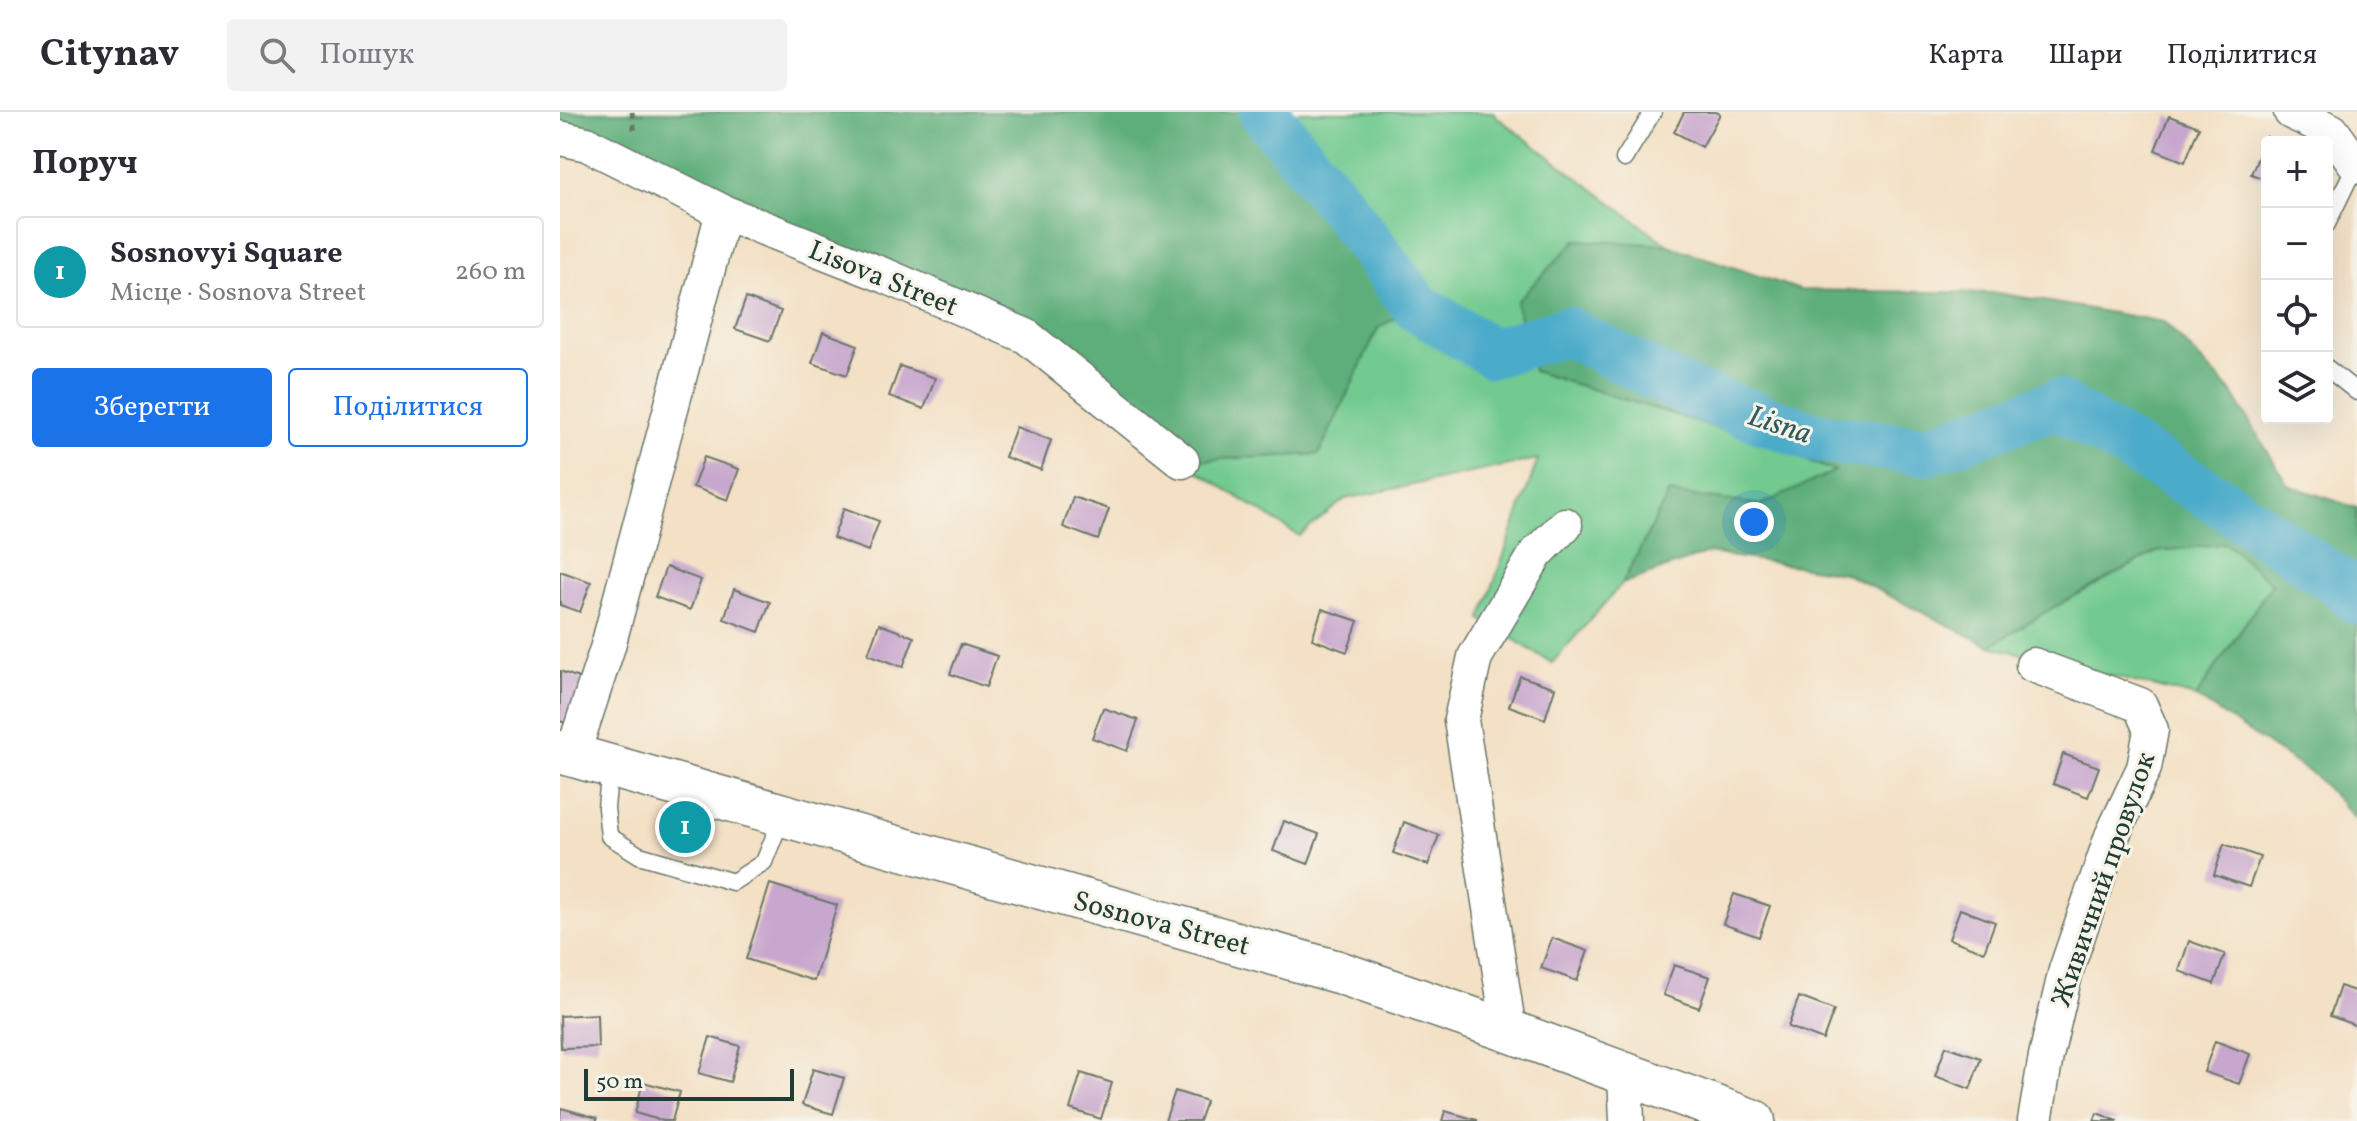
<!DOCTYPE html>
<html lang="uk">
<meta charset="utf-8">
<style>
body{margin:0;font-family:Vollkorn,serif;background:#f2f2f3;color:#2b2b33}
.controls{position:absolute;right:24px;top:24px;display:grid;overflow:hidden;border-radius:8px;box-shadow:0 8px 32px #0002}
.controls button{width:72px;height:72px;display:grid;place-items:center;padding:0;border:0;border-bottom:2px solid #e1e1e2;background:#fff;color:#2b2b33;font:40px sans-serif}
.scale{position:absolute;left:24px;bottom:20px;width:210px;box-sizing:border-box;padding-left:8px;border:4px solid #1f3d34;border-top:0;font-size:22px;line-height:28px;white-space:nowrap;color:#1f3d34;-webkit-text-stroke:6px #f7f3e8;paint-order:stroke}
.you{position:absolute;left:1194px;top:410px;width:28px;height:28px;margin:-20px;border:6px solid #fff;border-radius:50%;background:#1a73e8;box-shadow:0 0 0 12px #1a73e833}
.badge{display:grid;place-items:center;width:52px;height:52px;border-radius:50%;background:#1a73e8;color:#fff;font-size:26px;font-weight:700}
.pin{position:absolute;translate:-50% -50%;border:4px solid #fff;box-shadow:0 2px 8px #0006}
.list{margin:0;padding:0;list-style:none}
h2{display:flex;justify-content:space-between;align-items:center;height:104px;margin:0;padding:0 32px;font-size:34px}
h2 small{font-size:26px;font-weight:400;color:#7c7c81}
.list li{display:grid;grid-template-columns:52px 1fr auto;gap:24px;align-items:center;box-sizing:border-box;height:112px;margin:0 16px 16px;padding:0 16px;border:2px solid #e1e1e2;border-radius:8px}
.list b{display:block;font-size:30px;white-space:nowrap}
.list p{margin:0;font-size:26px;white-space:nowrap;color:#7c7c81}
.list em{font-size:26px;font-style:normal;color:#7c7c81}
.actions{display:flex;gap:16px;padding:24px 32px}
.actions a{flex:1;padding:18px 0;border:2px solid #1a73e8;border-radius:8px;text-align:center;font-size:28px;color:#1a73e8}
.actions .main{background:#1a73e8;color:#fff}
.icon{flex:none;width:44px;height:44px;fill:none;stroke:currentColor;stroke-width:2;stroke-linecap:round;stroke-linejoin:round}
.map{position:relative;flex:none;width:1797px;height:1009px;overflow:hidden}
header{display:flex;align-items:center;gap:48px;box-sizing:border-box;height:112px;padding:0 40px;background:#fff;border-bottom:2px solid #e1e1e2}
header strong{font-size:38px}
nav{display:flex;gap:44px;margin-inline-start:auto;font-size:28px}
.search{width:560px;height:72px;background:#f2f2f3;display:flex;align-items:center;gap:20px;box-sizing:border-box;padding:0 28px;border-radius:8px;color:#7c7c81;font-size:30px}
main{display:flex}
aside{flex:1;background:#fff}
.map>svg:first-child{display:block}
</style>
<header>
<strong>Citynav</strong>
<div class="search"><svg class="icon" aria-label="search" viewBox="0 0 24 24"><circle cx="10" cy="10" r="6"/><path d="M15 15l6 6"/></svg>Пошук</div>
<nav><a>Карта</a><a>Шари</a><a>Поділитися</a></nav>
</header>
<main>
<aside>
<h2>Поруч<small></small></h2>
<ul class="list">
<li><span class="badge" style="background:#0f9aa8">1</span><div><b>Sosnovyi Square</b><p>Місце · Sosnova Street</p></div><em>260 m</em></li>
</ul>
<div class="actions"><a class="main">Зберегти</a><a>Поділитися</a></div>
</aside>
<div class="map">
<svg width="1797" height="1009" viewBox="0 0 1797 1009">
<rect width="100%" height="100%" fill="#f7f3e8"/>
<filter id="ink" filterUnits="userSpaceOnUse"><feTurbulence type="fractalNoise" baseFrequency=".0125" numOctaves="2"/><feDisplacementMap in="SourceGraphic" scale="16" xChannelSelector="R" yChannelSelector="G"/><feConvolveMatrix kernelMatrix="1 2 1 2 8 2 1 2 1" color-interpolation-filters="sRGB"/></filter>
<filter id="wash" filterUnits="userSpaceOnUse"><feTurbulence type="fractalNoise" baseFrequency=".006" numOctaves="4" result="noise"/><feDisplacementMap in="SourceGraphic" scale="32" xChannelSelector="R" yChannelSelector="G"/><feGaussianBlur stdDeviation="1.8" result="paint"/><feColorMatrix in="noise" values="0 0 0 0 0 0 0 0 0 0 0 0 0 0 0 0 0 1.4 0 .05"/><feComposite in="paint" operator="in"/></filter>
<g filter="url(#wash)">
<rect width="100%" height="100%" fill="#f3e0c5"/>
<path fill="#72ca90" stroke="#488462" stroke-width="2" d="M704,0H933L938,6L1108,133L1015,128L973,259L1199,329L1276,360L1201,393L1109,381L1062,472L992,551L921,507L978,347L785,387L739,424L622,349L759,342L818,216L856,194L783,96Z
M1666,431L1712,471L1636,585L1430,534L1492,496L1596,440Z"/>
<path fill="#5dae7a" stroke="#3e7657" stroke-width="2" d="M0,0H704L783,96L856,194L818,216L759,342L622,349L466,224L0,26Z
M1016,128L1108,133L1240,178L1438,181L1604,210L1671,279L1728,373L1797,396V708L1755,664L1636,585L1712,472L1666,431L1596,440L1492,496L1430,534L1284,461L1148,441L1062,472L1109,381L1201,393L1275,359L1199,329L973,259L956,190Z"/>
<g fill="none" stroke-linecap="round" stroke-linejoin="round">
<path stroke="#4babca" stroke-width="50" d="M704,0L783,96L856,194L932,241L1007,219L1128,280L1254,325L1366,339L1497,292L1660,389L1783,473L1797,488"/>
</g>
<g id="blocks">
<path fill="#c8a7ce" d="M1124,0H1156L1160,2L1142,35L1114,20Z
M1609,4L1639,15L1625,50L1595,38Z
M1707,24V68L1691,62Z
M186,186L221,199L210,229L175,217Z
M263,220L298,233L287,263L252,251Z
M340,254L375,266L364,297L329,284Z
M456,315L491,328L481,358L445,345Z
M144,345L179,357L168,388L133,375Z
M513,385L549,397L538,428L503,415Z
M284,396L319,409L308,439L273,426Z
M106,455L141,468L130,498L95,485Z
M0,459L31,470L20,500L0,493Z
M174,477L210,490L199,520L164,507Z
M762,497L798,509L787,540L752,527Z
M319,512L354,525L343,555L308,542Z
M401,532L437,544L426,575L390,562Z
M0,559L27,569L11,613L0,609Z
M960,564L995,576L985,607L949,594Z
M543,596L578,608L567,639L532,626Z
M1503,642L1539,655L1528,685L1493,672Z
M724,709L759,722L748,752L713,739Z
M844,710L879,723L868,753L833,741Z
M1664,732L1700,745L1689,775L1654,763Z
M210,772L277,793L254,869L186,847Z
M1174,782L1210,794L1199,825L1163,812Z
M1400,797L1435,810L1424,840L1389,827Z
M992,826L1028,839L1017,869L981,856Z
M1629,829L1665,842L1654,872L1619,859Z
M1114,853L1150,865L1139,896L1103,883Z
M1780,874L1797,880V914L1770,904Z
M1239,885L1274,898L1263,928L1228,915Z
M37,902L38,935L1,936L0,904Z
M150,925L180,934L170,970L139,961Z
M1655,929L1690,942L1679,972L1644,960Z
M1386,934L1421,946L1410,977L1375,964Z
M253,957L284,966L273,1002L242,993Z
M521,961L552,971L541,1007L510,997Z
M83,970L120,980L112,1009H103L75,1001Z
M615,979L646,989L639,1009H605Z
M1,996L37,1006V1009H0Z
M885,999L917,1008V1009H882Z
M1537,1001L1558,1009H1534Z"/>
</g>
</g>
<g filter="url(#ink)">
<use href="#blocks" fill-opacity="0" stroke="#697667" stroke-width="2"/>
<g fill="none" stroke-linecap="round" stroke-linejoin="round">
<g stroke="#697667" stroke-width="19">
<path id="service" d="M1064,47L1093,0
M1767,112L1796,52
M1767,256L1797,280
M50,654L46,696L49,724L79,743L173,770L204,750L222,705"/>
</g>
<g stroke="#697667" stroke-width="37">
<path id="minor" d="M1731,0L1772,19L1797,54
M0,26L27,32L163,100L326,164L466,224L622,349
M1473,553L1580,593L1591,618L1584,656L1552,724L1506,858L1486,944L1475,1009
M12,644L48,534L163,100
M949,919L901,608L915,545L976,442L1005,413
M1065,962L1067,1009"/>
</g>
<g stroke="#697667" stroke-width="45">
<path id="tertiary" d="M0,640L778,860L949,919L1194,1009"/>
</g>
<path stroke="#697667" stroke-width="5" stroke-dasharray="6 6" stroke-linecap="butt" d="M72,0L75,22"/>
<use href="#service" stroke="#fff" stroke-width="16"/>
<use href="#minor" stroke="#fff" stroke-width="34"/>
<use href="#tertiary" stroke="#fff" stroke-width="42"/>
</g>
</g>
<g text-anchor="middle" stroke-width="6" stroke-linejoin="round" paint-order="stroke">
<g font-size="28" fill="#1f3d34" stroke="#f7f3e8">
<text transform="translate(324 165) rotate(22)" y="10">Lisova Street</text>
<text transform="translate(1542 767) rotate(-71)" y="10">Живичний провулок</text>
<text transform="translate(602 810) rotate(15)" y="10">Sosnova Street</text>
</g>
<g font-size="30" font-style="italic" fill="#2c5e61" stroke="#f7f3e8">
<text transform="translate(1220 312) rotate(18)" y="10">Lisna</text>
</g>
</g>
</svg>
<div class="controls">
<button>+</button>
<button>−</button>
<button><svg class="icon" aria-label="locate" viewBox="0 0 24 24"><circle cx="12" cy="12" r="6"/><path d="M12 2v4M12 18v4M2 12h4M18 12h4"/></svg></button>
<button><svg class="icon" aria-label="layers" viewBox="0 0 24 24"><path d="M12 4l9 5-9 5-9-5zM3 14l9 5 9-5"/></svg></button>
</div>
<div class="scale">50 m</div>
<div class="you"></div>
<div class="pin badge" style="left:125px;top:715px;background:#0f9aa8">1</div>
</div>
</main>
